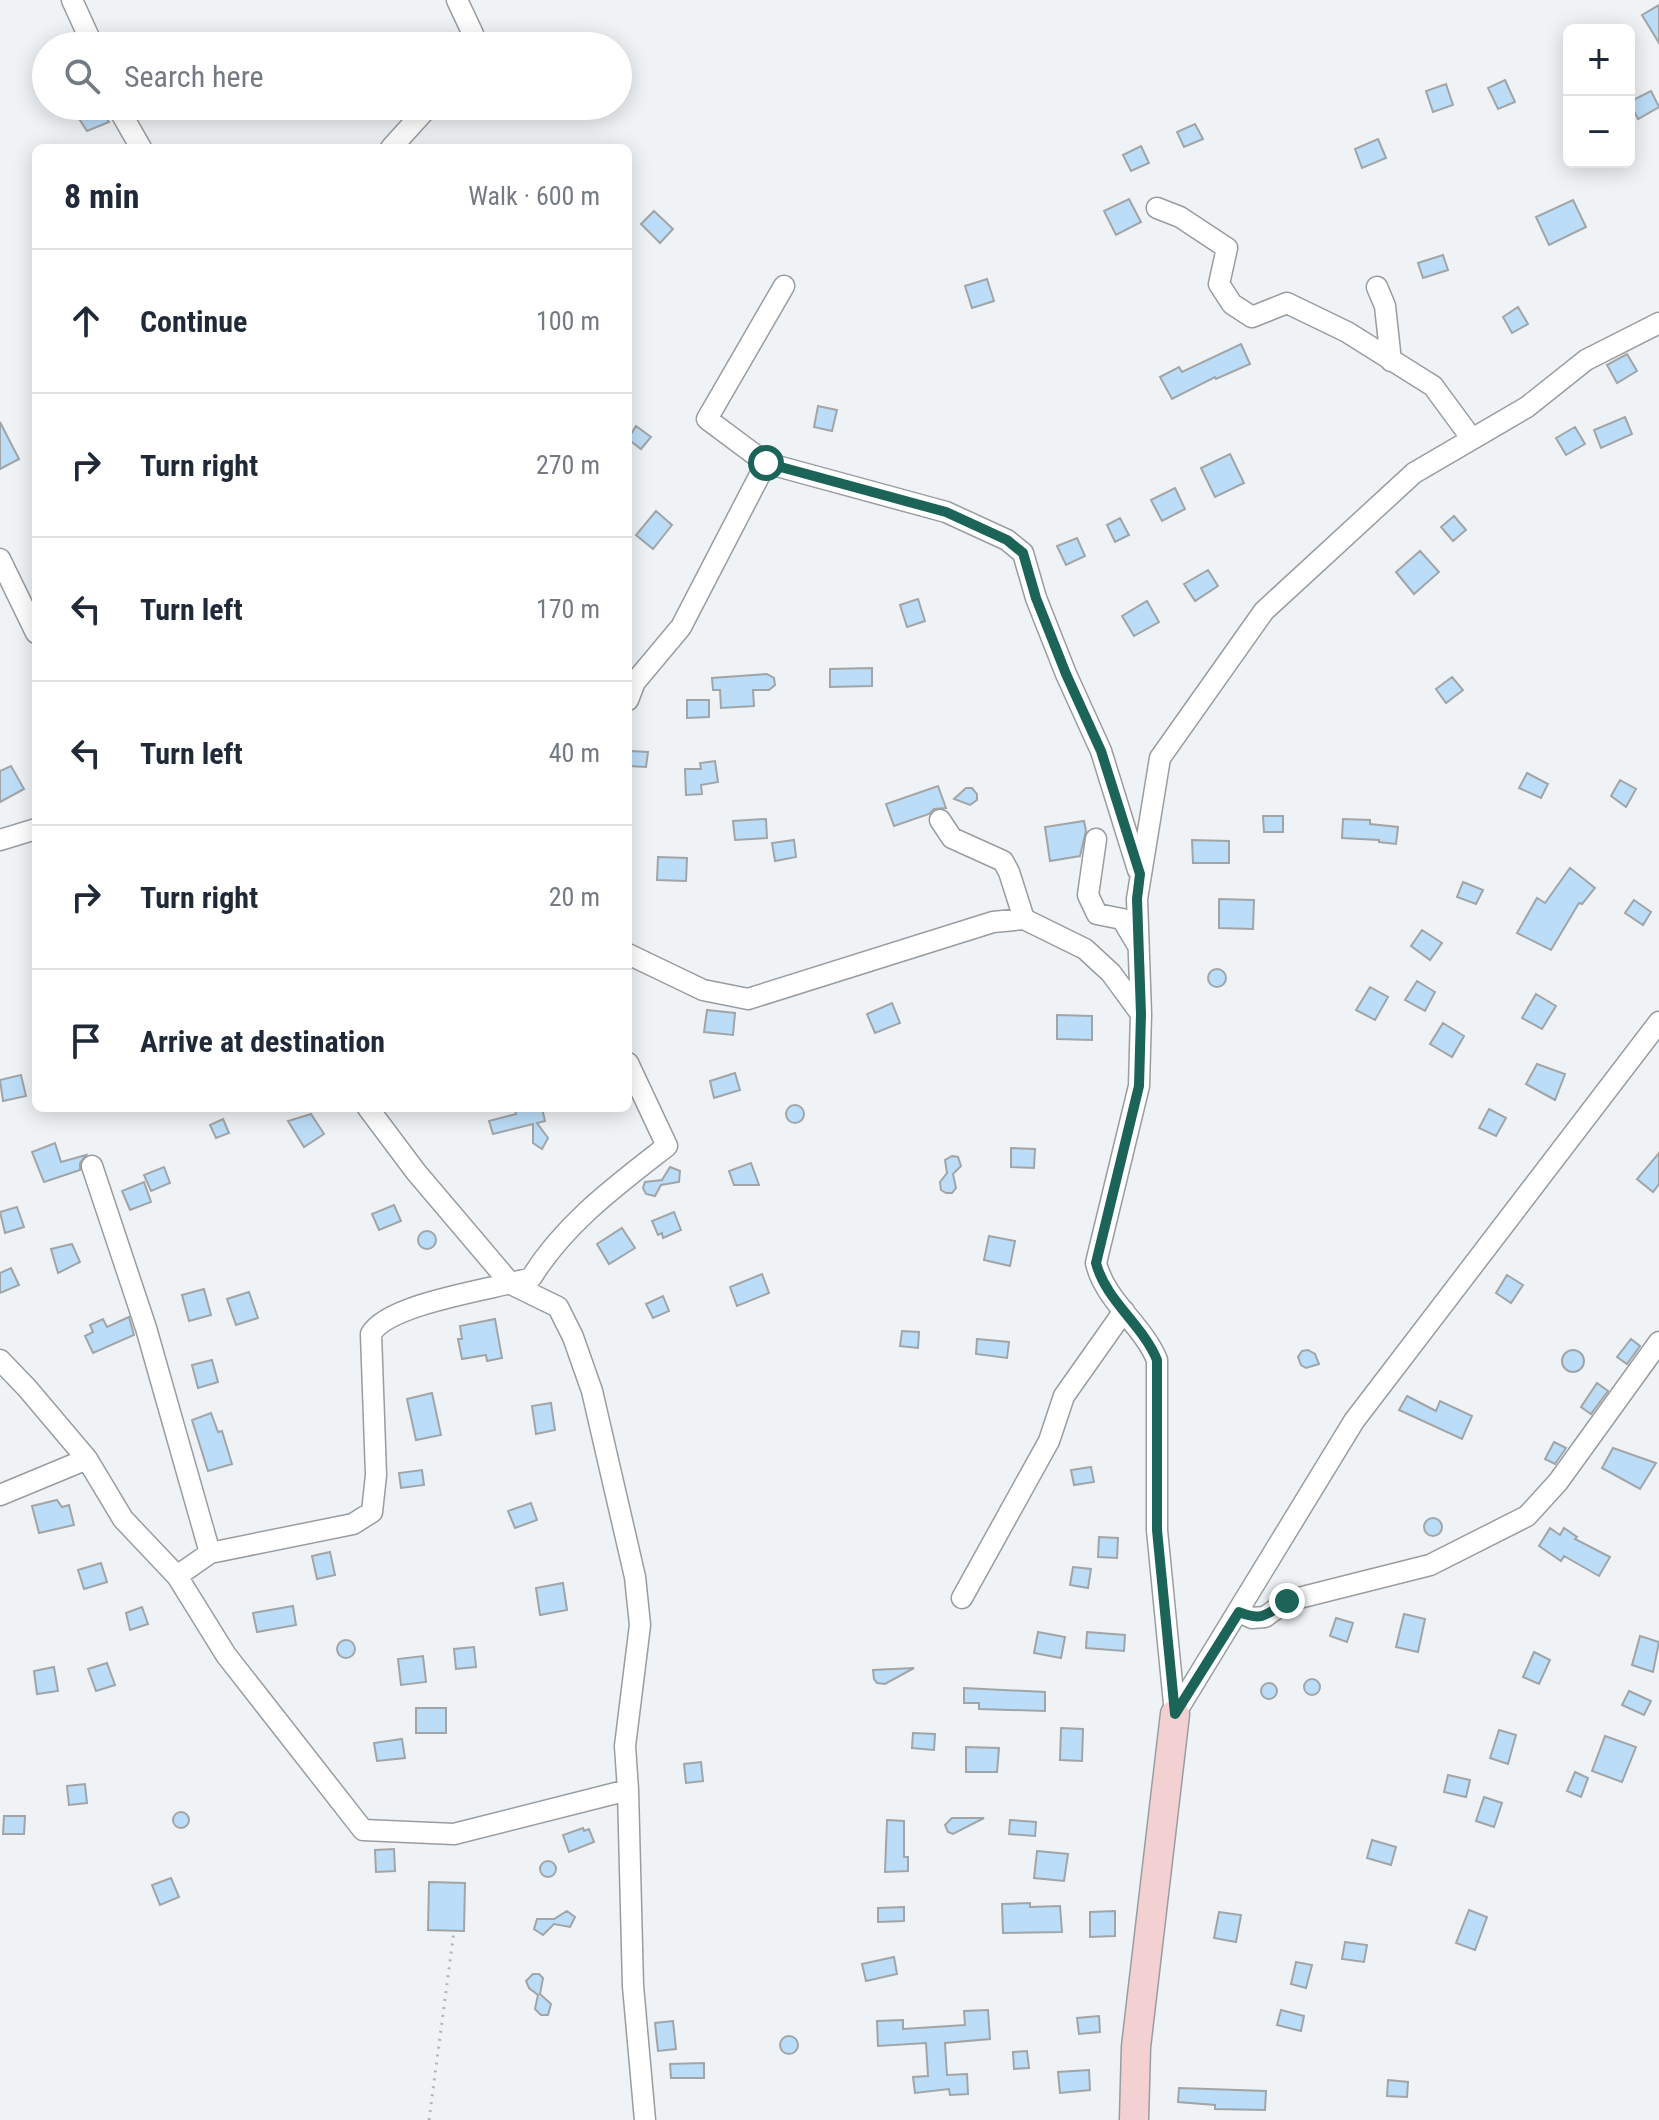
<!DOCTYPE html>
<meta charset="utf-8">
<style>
body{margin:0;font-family:"Roboto Condensed",sans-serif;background:#f6f6f7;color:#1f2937}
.controls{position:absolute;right:24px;top:24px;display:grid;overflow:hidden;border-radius:12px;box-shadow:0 4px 20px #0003}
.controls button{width:72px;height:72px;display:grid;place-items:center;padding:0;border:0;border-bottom:2px solid #e0e1e3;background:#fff;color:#1f2937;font:40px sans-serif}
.stop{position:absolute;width:24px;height:24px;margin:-18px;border:6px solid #1c6458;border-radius:50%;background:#fff}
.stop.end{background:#1c6458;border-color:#fff;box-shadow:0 2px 8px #0008}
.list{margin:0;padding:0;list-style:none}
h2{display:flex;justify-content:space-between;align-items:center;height:104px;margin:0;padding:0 32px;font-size:34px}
h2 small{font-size:26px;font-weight:400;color:#747a83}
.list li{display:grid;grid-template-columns:52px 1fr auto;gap:24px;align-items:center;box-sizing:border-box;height:144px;padding:0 32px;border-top:2px solid #e0e1e3}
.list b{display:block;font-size:30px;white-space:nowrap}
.list em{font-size:26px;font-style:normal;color:#747a83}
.icon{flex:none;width:44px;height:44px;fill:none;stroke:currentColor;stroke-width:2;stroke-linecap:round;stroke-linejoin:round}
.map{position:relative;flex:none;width:1659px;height:2120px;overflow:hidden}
.search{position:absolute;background:#fff;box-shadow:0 4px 20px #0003;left:32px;top:32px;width:600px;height:88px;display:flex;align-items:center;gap:20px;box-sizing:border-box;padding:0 28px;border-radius:44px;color:#747a83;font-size:30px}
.panel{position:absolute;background:#fff;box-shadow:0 4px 20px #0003;left:32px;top:144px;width:600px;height:968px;border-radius:12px}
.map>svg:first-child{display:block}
</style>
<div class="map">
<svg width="1659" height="2120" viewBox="0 0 1659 2120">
<rect width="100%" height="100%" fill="#eff3f6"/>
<path fill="#bcddf7" stroke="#a1a5a7" stroke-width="2" d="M1659,5V43L1642,15Z
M1505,80L1515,102L1498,109L1488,88Z
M1446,84L1453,105L1433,112L1426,91Z
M1651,91L1659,107L1638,119L1629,102Z
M85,106H98L109,122L87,131L74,111Z
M1195,124L1203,139L1184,147L1177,132Z
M1378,139L1386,158L1362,168L1355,149Z
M1141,146L1149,163L1131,171L1123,155Z
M1129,199L1141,222L1116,235L1104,211Z
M1573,200L1586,227L1549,245L1536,217Z
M654,211L673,229L660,243L641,224Z
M1443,255L1448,270L1423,278L1418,263Z
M987,279L994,301L972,308L965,286Z
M1518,307L1528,324L1512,333L1503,317Z
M1241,344L1250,364L1216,379L1215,377L1172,399L1160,377L1179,367L1182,372Z
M1627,354L1637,371L1617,383L1607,365Z
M818,406L837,410L832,431L814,427Z
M1625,417L1632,434L1601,448L1594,430Z
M0,422L19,459L0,469Z
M636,426L651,437L641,449L628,439Z
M1575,427L1585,444L1566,455L1556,438Z
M1230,454L1244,483L1215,497L1201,468Z
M1175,488L1185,509L1162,521L1151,500Z
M656,511L672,525L653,549L636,535Z
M1454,516L1466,530L1453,541L1441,527Z
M1120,518L1129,535L1115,542L1107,525Z
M1077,538L1085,556L1066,565L1057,546Z
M1420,551L1439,572L1414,594L1396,572Z
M1208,570L1218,586L1195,601L1184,584Z
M918,599L925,621L907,627L900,605Z
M1147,601L1159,622L1134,636L1122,616Z
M872,668V686L830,687V669Z
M767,674L774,678L775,685L769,690H753L754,706L721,708L720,690H713L712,678Z
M1452,677L1463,690L1446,703L1436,689Z
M687,700H709V717L687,718Z
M630,751L648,752L646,767L629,766Z
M715,761L718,782L701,785L702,794L686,795L685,769H701L700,763Z
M11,766L24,789L0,802V771Z
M1527,773L1548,784L1541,798L1519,788Z
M1620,780L1636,789L1626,807L1611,796Z
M938,786L946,808L934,809L929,814L894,826L886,804Z
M966,788H972L977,794V800L970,805L954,799Z
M1263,816H1283V832H1264Z
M766,819L767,838L735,840L733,821Z
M1343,819L1370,820V824L1398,827L1396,844L1379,842V840L1342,838Z
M1084,821L1086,831L1080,856L1050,861L1045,827Z
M794,840L796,857L775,861L772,843Z
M1192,840L1229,841V863H1193Z
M658,857L687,858L686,881L657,880Z
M1570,868L1595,888L1582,904L1579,903L1551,950L1517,933L1537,898L1545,903Z
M1463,882L1483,890L1476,904L1457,897Z
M1219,899L1254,900L1253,929L1219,928Z
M1634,900L1651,912L1643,925L1625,913Z
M1422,930L1442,943L1430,960L1411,946Z
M1208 978a9 9 0 1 1 18 0a9 9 0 1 1-18 0Z
M1417,981L1435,992L1425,1011L1405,1000Z
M1370,987L1388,997L1375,1020L1356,1010Z
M1536,994L1556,1006L1542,1029L1522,1018Z
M892,1003L900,1023L875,1033L867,1014Z
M707,1010L735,1013L733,1035L704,1032Z
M1057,1015L1092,1016V1040L1057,1039Z
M1443,1023L1464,1036L1452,1057L1430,1044Z
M1537,1064L1565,1074L1555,1100L1526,1084Z
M735,1073L740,1090L714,1098L710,1081Z
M21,1075L26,1096L3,1101L0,1080Z
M786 1114a9 9 0 1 1 18 0a9 9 0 1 1-18 0Z
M514,1108H542L545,1121L537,1123L548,1138L542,1149L533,1143V1124L493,1134L489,1121L516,1114Z
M1489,1109L1506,1118L1496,1136L1479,1128Z
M311,1114L324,1134L304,1147L288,1121Z
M223,1119L229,1133L216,1138L210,1125Z
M55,1143L61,1162L86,1155L80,1163V1170L44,1182L32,1152Z
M1011,1148L1035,1149L1034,1168L1011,1167Z
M1659,1153V1184L1653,1192L1637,1179Z
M952,1156L958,1157L961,1166L953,1174L956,1188L952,1193H946L941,1190L940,1182L947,1173L945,1160Z
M751,1163L759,1185H734L729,1171Z
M164,1167L170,1183L151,1191L144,1175Z
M670,1167L680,1171L679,1182L661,1185L655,1196L646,1194L643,1188L645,1182L662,1180Z
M144,1182L151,1202L130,1210L122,1191Z
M394,1205L401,1221L379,1230L372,1214Z
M17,1207L24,1227L5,1233L0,1212Z
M674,1212L681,1230L663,1238L662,1233L658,1235L652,1221Z
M622,1228L635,1248L609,1264L597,1244Z
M418 1240a9 9 0 1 1 18 0a9 9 0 1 1-18 0Z
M989,1236L1015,1241L1010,1266L984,1260Z
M72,1244L80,1262L58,1273L51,1249Z
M11,1268L19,1285L0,1293V1273Z
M762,1274L769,1293L737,1306L730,1287Z
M1507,1275L1523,1285L1511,1303L1496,1293Z
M204,1289L211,1315L189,1321L182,1295Z
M249,1292L258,1318L236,1325L227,1299Z
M663,1296L669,1311L653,1318L646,1304Z
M129,1317L134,1335L93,1353L85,1336L93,1332L90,1325L103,1319L107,1327Z
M495,1319L502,1358L487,1361L486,1355L462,1359L458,1339H462L460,1326Z
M902,1331L919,1332L918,1348L900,1346Z
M977,1339L1009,1342L1007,1358L976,1354Z
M1631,1339L1640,1346L1627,1364L1617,1357Z
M1308,1350L1315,1354L1319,1364L1306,1368L1301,1365L1298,1357L1302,1351Z
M1562 1361a11 11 0 1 1 22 0a11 11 0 1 1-22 0Z
M212,1360L218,1382L198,1388L192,1365Z
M1597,1383L1608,1391L1591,1414L1581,1407Z
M432,1393L441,1435L416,1440L407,1399Z
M1407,1396L1436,1411L1440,1401L1472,1416L1462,1439L1399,1410Z
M551,1403L555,1430L536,1434L532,1406Z
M211,1413L218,1432L222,1431L232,1464L208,1471L192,1420Z
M1554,1442L1566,1448L1555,1464L1545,1459Z
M1613,1448L1656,1463L1640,1489L1602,1468Z
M1091,1467L1094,1482L1074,1485L1071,1470Z
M422,1470L424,1485L401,1488L399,1473Z
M57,1500L62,1507L69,1505L74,1525L39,1533L32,1506Z
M531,1503L537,1520L515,1528L508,1511Z
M1424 1527a9 9 0 1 1 18 0a9 9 0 1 1-18 0Z
M1550,1528L1560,1535L1564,1528L1577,1537L1575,1539L1610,1557L1599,1576L1564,1556L1561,1561L1539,1546Z
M1099,1537L1118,1538L1117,1558L1098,1557Z
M330,1552L335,1575L317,1579L312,1556Z
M101,1563L107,1582L84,1589L78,1570Z
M1073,1567L1091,1569L1088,1588L1070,1585Z
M563,1583L567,1610L540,1615L536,1588Z
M293,1606L296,1625L257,1632L253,1613Z
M142,1607L148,1624L130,1630L126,1613Z
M1404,1614L1425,1619L1418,1652L1396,1647Z
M1336,1618L1353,1623L1347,1642L1330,1636Z
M1038,1632L1065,1637L1061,1658L1034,1653Z
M1087,1632L1125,1635L1124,1651L1086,1648Z
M1640,1636L1659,1642L1653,1672L1632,1665Z
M337 1649a9 9 0 1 1 18 0a9 9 0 1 1-18 0Z
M474,1647L476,1667L456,1669L454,1649Z
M1534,1652L1550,1660L1539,1684L1523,1677Z
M423,1656L426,1682L401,1685L398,1659Z
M107,1663L115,1685L96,1691L88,1669Z
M54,1667L58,1691L37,1694L34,1671Z
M914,1668L885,1684L877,1683L874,1679L873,1670Z
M1304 1687a8 8 0 1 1 16 0a8 8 0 1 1-16 0Z
M1261 1691a8 8 0 1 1 16 0a8 8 0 1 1-16 0Z
M964,1688L1045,1692V1711L979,1709V1703H964Z
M1629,1691L1651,1701L1644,1715L1622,1705Z
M416,1708H446V1733H416Z
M1061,1728L1083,1729L1082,1761L1060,1760Z
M1499,1730L1516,1735L1508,1764L1490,1758Z
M913,1733L935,1734L934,1750L912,1748Z
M1605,1736L1636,1747L1622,1782L1592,1771Z
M402,1739L405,1758L377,1761L374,1743Z
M966,1747L999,1748L997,1772H966Z
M701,1762L703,1781L686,1783L684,1764Z
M1575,1772L1588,1778L1581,1797L1567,1791Z
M1448,1775L1470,1780L1466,1797L1444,1792Z
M85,1784L87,1803L69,1805L67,1786Z
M1484,1797L1502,1803L1494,1827L1476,1821Z
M173 1820a8 8 0 1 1 16 0a8 8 0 1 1-16 0Z
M4,1816H25L24,1834H3Z
M952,1818H984L953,1834L948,1832L945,1825Z
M887,1820L904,1821V1857H908V1871L885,1872Z
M1010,1820L1036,1822L1035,1836L1009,1834Z
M583,1828L584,1831L589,1829L594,1842L569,1852L563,1835Z
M1372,1840L1396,1847L1391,1865L1367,1858Z
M394,1849L395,1871L376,1872L375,1850Z
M1037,1851L1068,1854L1064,1881L1034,1878Z
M540 1869a8 8 0 1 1 16 0a8 8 0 1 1-16 0Z
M171,1878L179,1897L160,1905L152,1885Z
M429,1882L465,1883L464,1931L428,1930Z
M1030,1903V1907L1060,1906L1062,1932L1003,1933L1002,1904Z
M904,1907V1921L878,1922V1908Z
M1469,1910L1487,1917L1475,1950L1456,1943Z
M567,1911L575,1917L570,1927L554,1924L543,1935L534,1929L537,1919H554Z
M1115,1911V1936L1090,1937V1912Z
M1219,1912L1241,1915L1236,1942L1214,1938Z
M1345,1942L1367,1945L1364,1962L1342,1959Z
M894,1957L897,1974L866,1981L862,1964Z
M1296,1962L1312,1965L1306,1988L1291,1984Z
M533,1974H539L543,1978L540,1994L551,2004L548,2015H541L535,2009L538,1995L529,1988L526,1981Z
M988,2010L990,2039L945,2043L947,2075L967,2074L968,2094L950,2095L949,2089L915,2093L913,2077L928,2076L926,2043L878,2046L877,2021L903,2020V2029L965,2025L964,2011Z
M1281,2010L1304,2016L1301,2031L1277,2025Z
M1099,2016L1100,2032L1079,2034L1077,2018Z
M673,2021L676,2049L658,2051L655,2023Z
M780 2045a9 9 0 1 1 18 0a9 9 0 1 1-18 0Z
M1027,2051L1029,2068L1014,2069L1013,2052Z
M704,2063V2078H671L670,2064Z
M1089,2070L1090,2090L1060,2093L1058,2072Z
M1388,2080L1408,2082L1407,2097L1387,2096Z
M1179,2088L1266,2091L1265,2110L1215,2109V2105L1178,2102Z"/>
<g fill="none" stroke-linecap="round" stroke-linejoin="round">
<g stroke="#999da0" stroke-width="23">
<path id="minor" d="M72,0L93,46
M457,0L473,34L469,46
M117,106L141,148
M391,148L429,106
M1157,208L1180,217L1227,248L1219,284L1232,304L1252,317L1287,303L1347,332L1433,386L1472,439
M1377,287L1385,306L1391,361
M766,463L946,512L1007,540L1023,553L1036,598L1066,674L1101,751L1138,870
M0,559L36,633
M628,700L635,682L681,627L766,463L707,419L784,286
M940,820L952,838L1003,861L1009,872L1024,919
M1096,839L1088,895L1097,914L1122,919L1137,944
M0,840L36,829
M628,954L703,990L748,999L993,922L1024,919L1085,949L1111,973L1141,1014
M368,1108L416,1172L511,1284L558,1307L573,1337L592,1391L635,1577L640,1625L625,1746L628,1790
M92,1166L146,1328L210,1553
M0,1360L27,1388L87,1459L123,1519L177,1576L226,1655L363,1830L454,1834L628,1790L633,1986L645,2120
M0,1495L87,1459
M177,1576L210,1553L353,1524L372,1512L376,1475L371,1334C388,1303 495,1289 531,1278C565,1223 617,1185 667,1146L628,1063
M962,1598L1049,1441L1064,1396L1124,1311
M1239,1612L1252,1618L1265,1617L1287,1601L1430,1565L1527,1516L1558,1482L1659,1342
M1175,1714L1157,1530V1360C1143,1325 1105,1301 1096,1263L1139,1086L1141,1014L1137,899L1160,758L1264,611L1414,473L1527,407L1586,360L1659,323
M1175,1714L1354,1421L1659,1022"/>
</g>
<g stroke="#999da0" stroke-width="31">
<path id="secondary" d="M1134,2120L1136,2047L1175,1714"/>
</g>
<path stroke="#b3b6b8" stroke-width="3" stroke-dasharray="2 6" stroke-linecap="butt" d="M429,2120L454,1931"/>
<use href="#minor" stroke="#fff" stroke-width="20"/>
<use href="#secondary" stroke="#f3d0d2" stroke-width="28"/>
</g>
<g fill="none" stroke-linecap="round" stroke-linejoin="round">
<path stroke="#1c6458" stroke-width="10" d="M766,463L946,512L1007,540L1023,553L1036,598L1066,674L1101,751L1140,874L1137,899L1141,1014L1139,1086L1096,1263C1106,1301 1143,1325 1157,1360V1530L1175,1714L1239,1612C1263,1622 1267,1614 1287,1601"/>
</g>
</svg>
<div class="controls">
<button>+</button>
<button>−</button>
</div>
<div class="stop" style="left:766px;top:463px"></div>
<div class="stop end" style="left:1287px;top:1601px"></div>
<div class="search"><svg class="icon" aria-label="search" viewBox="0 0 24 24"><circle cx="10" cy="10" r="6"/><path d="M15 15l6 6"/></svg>Search here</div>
<section class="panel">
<h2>8 min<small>Walk · 600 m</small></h2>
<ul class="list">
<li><svg class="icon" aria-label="ahead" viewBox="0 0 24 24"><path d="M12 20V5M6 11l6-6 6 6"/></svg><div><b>Continue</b></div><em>100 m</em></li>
<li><svg class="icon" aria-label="right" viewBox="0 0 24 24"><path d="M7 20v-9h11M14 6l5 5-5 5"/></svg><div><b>Turn right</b></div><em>270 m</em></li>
<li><svg class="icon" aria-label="left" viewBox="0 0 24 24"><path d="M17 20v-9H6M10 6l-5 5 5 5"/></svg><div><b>Turn left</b></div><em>170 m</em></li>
<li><svg class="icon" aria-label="left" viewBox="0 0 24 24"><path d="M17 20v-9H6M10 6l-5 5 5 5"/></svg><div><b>Turn left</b></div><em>40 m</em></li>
<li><svg class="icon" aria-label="right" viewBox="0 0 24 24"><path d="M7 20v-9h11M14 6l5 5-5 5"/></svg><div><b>Turn right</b></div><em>20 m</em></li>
<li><svg class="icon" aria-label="arrive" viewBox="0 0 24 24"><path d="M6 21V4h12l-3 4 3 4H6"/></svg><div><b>Arrive at destination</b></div></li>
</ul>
</section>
</div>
